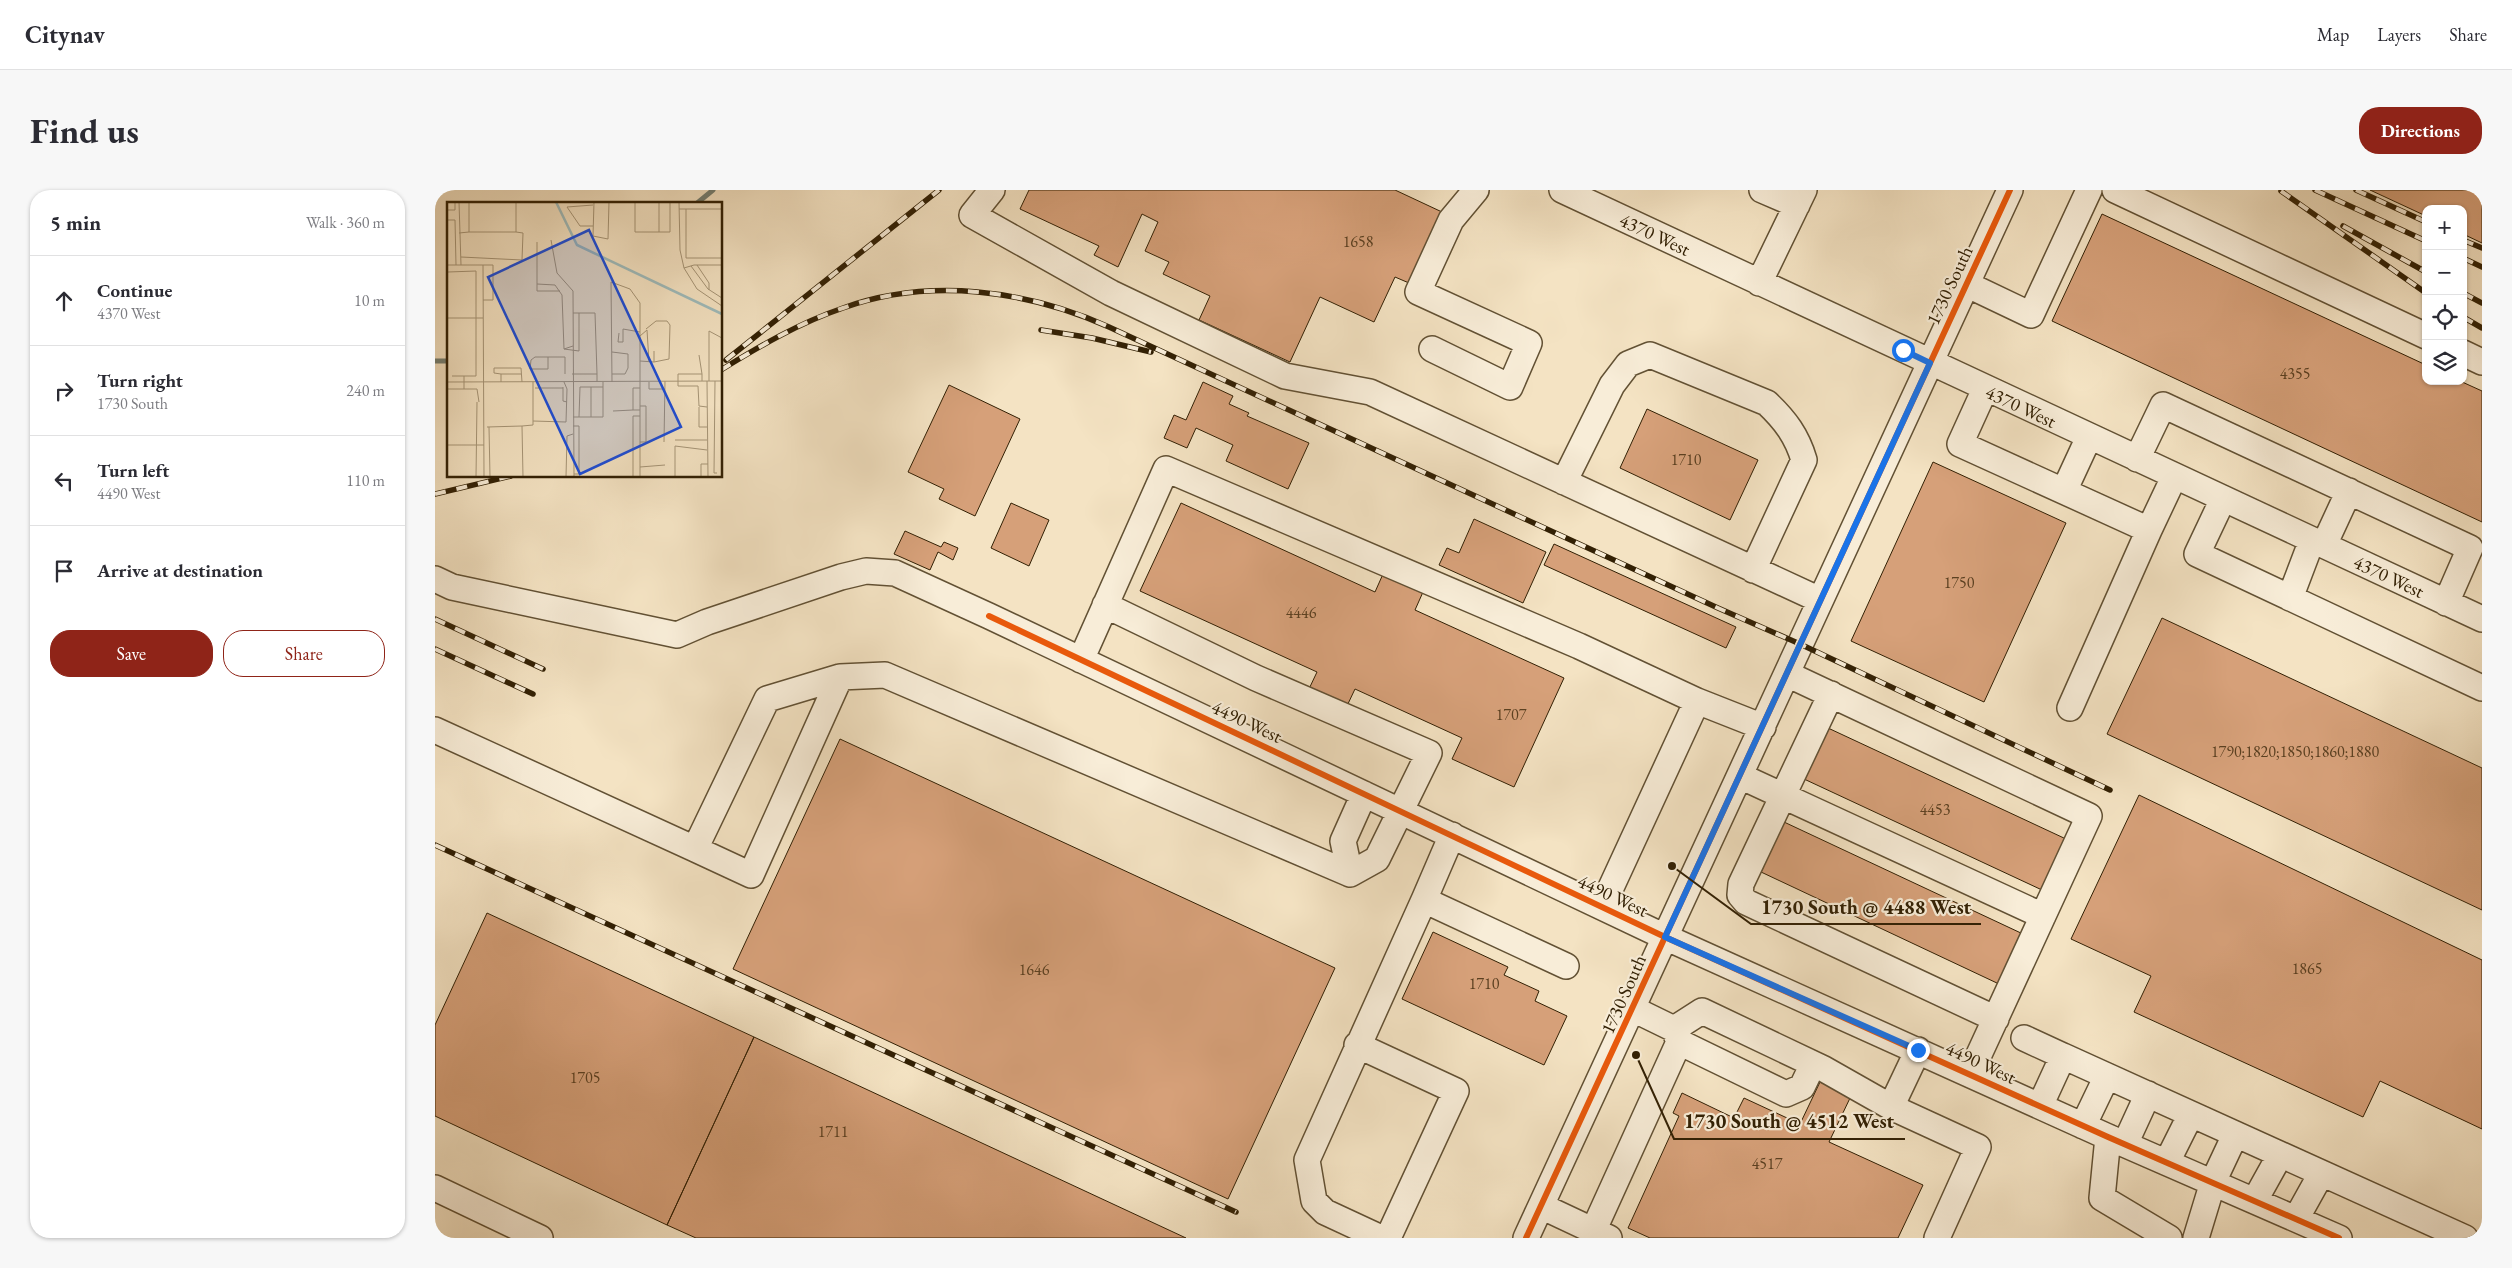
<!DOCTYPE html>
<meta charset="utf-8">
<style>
body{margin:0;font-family:"EB Garamond",serif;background:#f7f7f7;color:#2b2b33}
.controls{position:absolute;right:15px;top:15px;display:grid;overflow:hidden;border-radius:10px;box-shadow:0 1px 4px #0004}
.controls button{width:45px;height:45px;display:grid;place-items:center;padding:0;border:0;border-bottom:1px solid #e1e1e2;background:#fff;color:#2b2b33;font:25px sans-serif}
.stop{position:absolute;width:15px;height:15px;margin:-11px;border:4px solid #1a73e8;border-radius:50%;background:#fff}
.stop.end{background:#1a73e8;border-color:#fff;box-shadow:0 1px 5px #0008}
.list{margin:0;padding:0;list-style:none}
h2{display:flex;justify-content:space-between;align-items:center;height:65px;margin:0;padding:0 20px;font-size:21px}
h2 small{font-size:16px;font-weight:400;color:#7c7c81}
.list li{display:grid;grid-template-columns:32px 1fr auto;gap:15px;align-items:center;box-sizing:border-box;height:90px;padding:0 20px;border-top:1px solid #e1e1e2}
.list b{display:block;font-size:19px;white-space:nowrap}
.list p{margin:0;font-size:16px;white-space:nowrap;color:#7c7c81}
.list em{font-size:16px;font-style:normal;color:#7c7c81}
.actions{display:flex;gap:10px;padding:15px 20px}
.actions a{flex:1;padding:11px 0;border:1px solid #8f2418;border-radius:20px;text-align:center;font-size:18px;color:#8f2418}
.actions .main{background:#8f2418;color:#fff}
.icon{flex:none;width:28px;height:28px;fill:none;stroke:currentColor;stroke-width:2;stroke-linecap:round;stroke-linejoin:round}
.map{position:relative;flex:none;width:2047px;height:1048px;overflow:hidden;border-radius:20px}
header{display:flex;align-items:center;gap:30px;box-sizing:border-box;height:70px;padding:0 25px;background:#fff;border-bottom:1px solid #e1e1e2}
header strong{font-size:24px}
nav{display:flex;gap:28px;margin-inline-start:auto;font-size:18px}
.intro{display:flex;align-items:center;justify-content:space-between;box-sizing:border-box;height:120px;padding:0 30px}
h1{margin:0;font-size:35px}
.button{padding:12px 22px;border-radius:20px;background:#8f2418;color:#fff;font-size:18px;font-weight:700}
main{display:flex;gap:30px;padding:0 30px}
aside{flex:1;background:#fff;border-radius:20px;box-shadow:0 1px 4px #0004}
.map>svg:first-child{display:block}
</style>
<header>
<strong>Citynav</strong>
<nav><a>Map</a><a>Layers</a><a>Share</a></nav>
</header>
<div class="intro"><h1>Find us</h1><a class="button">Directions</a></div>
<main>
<aside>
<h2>5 min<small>Walk · 360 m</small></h2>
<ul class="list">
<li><svg class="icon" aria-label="ahead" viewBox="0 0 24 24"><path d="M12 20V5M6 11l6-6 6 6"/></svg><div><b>Continue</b><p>4370 West</p></div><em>10 m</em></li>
<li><svg class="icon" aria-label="right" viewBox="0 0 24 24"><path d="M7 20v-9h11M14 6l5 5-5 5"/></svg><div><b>Turn right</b><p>1730 South</p></div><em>240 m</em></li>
<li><svg class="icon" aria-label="left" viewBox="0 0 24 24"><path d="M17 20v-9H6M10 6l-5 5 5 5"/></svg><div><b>Turn left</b><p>4490 West</p></div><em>110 m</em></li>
<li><svg class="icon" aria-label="arrive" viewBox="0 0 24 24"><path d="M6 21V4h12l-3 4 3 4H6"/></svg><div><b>Arrive at destination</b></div></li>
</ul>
<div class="actions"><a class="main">Save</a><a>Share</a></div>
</aside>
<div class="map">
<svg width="2047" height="1048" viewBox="0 0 2047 1048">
<rect width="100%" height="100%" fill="#f4e3c3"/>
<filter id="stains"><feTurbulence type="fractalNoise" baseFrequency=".004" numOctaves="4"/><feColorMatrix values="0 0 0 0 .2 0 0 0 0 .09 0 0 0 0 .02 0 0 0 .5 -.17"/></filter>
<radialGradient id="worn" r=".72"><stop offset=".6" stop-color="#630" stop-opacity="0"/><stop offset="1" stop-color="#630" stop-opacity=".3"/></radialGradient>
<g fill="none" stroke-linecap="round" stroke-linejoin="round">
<path stroke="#737e72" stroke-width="5" d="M261,14L278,0
M0,171H14"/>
</g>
<path fill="#d6a079" stroke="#322004" d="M594,0H960L1007,22L974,93L960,87L939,132L885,107L855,172L764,130L775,106L728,84L734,72L710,61L723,32L707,24L683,77L659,65L664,56L585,19Z
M1935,0H2047V53L2028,44V19H1991V26Z
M1667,24L1991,175V191H2025L2047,201V332L1617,131Z
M768,192L798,206L794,214L814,223L812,226L874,253L853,299L791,271L798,255L761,238L752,258L729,248L739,225L751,230Z
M514,195L585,229L540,326L504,309L509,299L473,282Z
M1212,219L1323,270L1295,330L1185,278Z
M1498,272L1631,333L1549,512L1416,451Z
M576,313L614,330L594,376L556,358Z
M746,313L940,402L948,384L988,402L980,420L1129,488L1079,597L1017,569L1027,548L920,499L911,518L873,501L882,482L705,401Z
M1039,329L1111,362L1088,413L1004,375L1012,358L1024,363Z
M470,341L506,357L509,352L523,358L518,370L503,362L495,380L459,364Z
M1119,354L1301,437L1291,458L1109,375Z
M1727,428L2047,578V720L1672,544Z
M1393,538L1631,649L1607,700L1369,589Z
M405,549L900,778L793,1009L298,779Z
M1704,605L2047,770V939L1945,891L1928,927L1699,822L1716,786L1636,749Z
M1349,632L1588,744L1564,794L1326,682Z
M52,723L319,847L232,1035L0,926V835Z
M998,742L1073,777L1069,785L1104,801L1100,811L1132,826L1109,875L967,809Z
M319,847L751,1048H261L232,1035Z
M1385,892L1416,906L1394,952L1488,995L1463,1048H1215L1193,1038L1244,926L1238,923L1247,903L1299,928L1309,908L1365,934Z"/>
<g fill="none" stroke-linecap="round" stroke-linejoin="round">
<g stroke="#625134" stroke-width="28">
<path id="minor" d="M557,0L537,25L676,103L850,186L935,202L1385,410
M1127,0L2047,429
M1327,0L1362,15
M1680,0L1991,146
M1324,93L1369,0
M1531,94L1596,125L1654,0
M997,159L1075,197L1094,153L983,102L1016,30L1041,0
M2028,163L2047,172
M1550,199L1525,254L1714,340L1739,287
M1702,269L1728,215L2035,358L2011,413
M1129,292L1177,195L1193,174L1215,165L1332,213C1350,230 1362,246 1369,270L1318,380
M1629,301L1654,247
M1788,309L1762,364L2047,498
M1889,355L1914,301
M0,389L17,397L242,445L272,432L406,387L431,381L460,383L554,426L1230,747L1673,947L1904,1048
M1855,408L1877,350
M670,415L821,488L994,563L942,669L915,684L908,651L929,604
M646,470L731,279L1144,456L1262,511
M1352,484L1654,626L1535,884
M1396,504L1306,694L1305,705L1311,712L1561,829
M1635,518L1714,340
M0,540L260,659L332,509L405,487L450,485L915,684
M1305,586L1608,726
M1017,645L989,710L1131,776
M260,659L316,685L405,487
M1167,717L1262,511L1328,537
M1198,819L1239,839L1244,852L1351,904L1367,897L1378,874
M1239,839L1267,821L1389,879L1456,917L1543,957L1502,1048
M1589,848L1628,866
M922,855L1021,901L953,1048
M1605,916L1628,866L2030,1048
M1456,917L1483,860
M1648,936L1672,886
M1673,947L1667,1008L1734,1048
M1690,954L1713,904
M1732,972L1756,924
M0,998L105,1048
M1820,1010L1845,965
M1106,1016L1174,1048
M1861,1029L1886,984
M946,1048L890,1022L879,1011L872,970L989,710
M1091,1048L1575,0
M1155,1048L1244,852
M1761,1048L1778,992L1800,945"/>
</g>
<use href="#minor" stroke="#f8edd8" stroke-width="25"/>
<g stroke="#322004" stroke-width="5.5">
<path id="rail" d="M1880,0L1991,51
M1921,0L1991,32
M1846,1L1991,103
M1908,36L1991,82
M2028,50L2047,58
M2028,68L2047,77
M2028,103L2047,113
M2028,127L2047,138
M606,140L657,148L716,162
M291,170L504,0
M286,180C325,156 364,133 408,118C494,87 592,100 674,137L1283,418L1365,454L1675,600
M0,304L76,286
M0,429L108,479
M0,459L98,504
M0,655L801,1022"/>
</g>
<use href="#rail" stroke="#f8edd8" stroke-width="4" stroke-dasharray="11" stroke-linecap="butt"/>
<g stroke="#f8edd8" stroke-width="9">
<path id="cycleway" d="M554,426L1230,747L1673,947L1904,1048
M1091,1048L1575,0"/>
</g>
<use href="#cycleway" stroke="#e8590c" stroke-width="6"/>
</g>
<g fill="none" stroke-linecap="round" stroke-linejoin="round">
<path stroke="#1a73e8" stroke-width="6" d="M1468,160L1495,173L1230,747L1483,860"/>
</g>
<g text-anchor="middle" stroke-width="4.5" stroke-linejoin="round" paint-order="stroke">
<g font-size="16" fill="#5b4021">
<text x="923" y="57">1658</text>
<text x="1860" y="189">4355</text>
<text x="1251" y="275">1710</text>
<text x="1524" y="398">1750</text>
<text x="866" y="428">4446</text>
<text x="1076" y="530">1707</text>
<text x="1860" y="567">1790;1820;1850;1860;1880</text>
<text x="1500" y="625">4453</text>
<text x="1872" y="784">1865</text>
<text x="599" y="785">1646</text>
<text x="1049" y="799">1710</text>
<text x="150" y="893">1705</text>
<text x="398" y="947">1711</text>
<text x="1332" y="979">4517</text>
</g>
<g font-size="19" fill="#322004" stroke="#f8edd8">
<text transform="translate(1220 44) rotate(25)" y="7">4370 West</text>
<text transform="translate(1514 95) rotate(-65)" y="7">1730 South</text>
<text transform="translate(1586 216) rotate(25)" y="7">4370 West</text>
<text transform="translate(1954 386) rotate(25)" y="7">4370 West</text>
<text transform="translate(812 531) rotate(25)" y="7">4490 West</text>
<text transform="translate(1178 705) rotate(25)" y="7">4490 West</text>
<text transform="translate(1188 804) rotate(-66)" y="7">1730 South</text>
<text transform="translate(1546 872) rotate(25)" y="7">4490 West</text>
</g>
</g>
<g transform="translate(12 12)">
<rect width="275" height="275" fill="#f4e3c3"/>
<path fill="none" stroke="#9fbcbc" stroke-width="2.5" d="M109,0L130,43L275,112"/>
<path fill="none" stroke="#a69577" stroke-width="1" d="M12,0L14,63M147,0L146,34L161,37L162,0M188,0V30H212V0M232,0L233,48L237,66L250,87L275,104M146,3L120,5L133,24H146M232,7H275M0,8H8V0M0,18H8L9,63M22,30H69V0M212,30H223V0M12,31L22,30V0M104,38L110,71L126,89L127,275M90,40V82L108,83L115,93L117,147M14,55L75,58L76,31L69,30M239,56V7M239,56H275M0,63H46V98H36M36,63L37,275M250,63L262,81V88M244,64L261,87L275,96M237,66L247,63H275M1,70L29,69V174H17M90,82V89H113M126,111H148L150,172M0,116H36M199,127L209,119H220L223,123L222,157L207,160M172,131L171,140H176V127L193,130M193,134L200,128L202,160M126,144L117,147L132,149V111M165,150L181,152V166L178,172H165M252,153L255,172M101,155V167H83L84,158L88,155H118M193,159L207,160V149M54,172H74M118,172V155M125,172H150V180M5,174H17V187H30L32,200M255,179V172H231V184H251L252,204L260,205M260,179L261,275M262,179V129L275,136M268,179L267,271H270M0,180L275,179M54,180V172L47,171V166H74L75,180M165,180L164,80L183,87L193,101V275M202,180V187H218M116,185V199L120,200M144,185V215M88,186H116M193,186H186V208H193M0,187H17M193,204H199V240H193M252,205V225H260M166,209L186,208M126,215H156V180M132,215L133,185H156M86,219L119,220L120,187L117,180M126,224H132V272H127M40,225L75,224M42,225L43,275M228,238H260M217,240L218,179M0,243H37M193,265L218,263M29,275L30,200M76,275L75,224L86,223V180M119,275L120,234L126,232M186,275V214H193M228,275V244L260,248M254,275V262H261"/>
<path fill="#1d4ed8" fill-opacity="0.15" stroke="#1d4ed8" stroke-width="2.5" d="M142,28L234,225L133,272L41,75Z"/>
<rect width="275" height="275" fill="none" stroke="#322004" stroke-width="2.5"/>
</g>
<path fill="none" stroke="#322004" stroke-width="2" d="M1237 676L1316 734H1546M1201 865L1239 949H1470"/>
<g fill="#322004" stroke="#f8edd8" stroke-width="2">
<circle cx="1237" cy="676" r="5"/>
<circle cx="1201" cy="865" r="5"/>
</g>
<g font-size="20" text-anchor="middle" font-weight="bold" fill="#322004" stroke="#f8edd8" stroke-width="4.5" stroke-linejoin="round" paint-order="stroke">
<text x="1431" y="724">1730 South @ 4488 West</text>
<text x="1354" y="938">1730 South @ 4512 West</text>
</g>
<rect width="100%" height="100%" filter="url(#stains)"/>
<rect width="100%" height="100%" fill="url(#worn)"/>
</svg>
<div class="controls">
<button>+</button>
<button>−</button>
<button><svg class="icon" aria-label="locate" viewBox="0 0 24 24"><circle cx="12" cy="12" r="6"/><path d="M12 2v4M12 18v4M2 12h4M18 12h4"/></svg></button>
<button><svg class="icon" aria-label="layers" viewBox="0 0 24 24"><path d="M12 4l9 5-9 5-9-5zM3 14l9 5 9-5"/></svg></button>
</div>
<div class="stop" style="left:1468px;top:160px"></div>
<div class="stop end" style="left:1483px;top:860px"></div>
</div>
</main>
